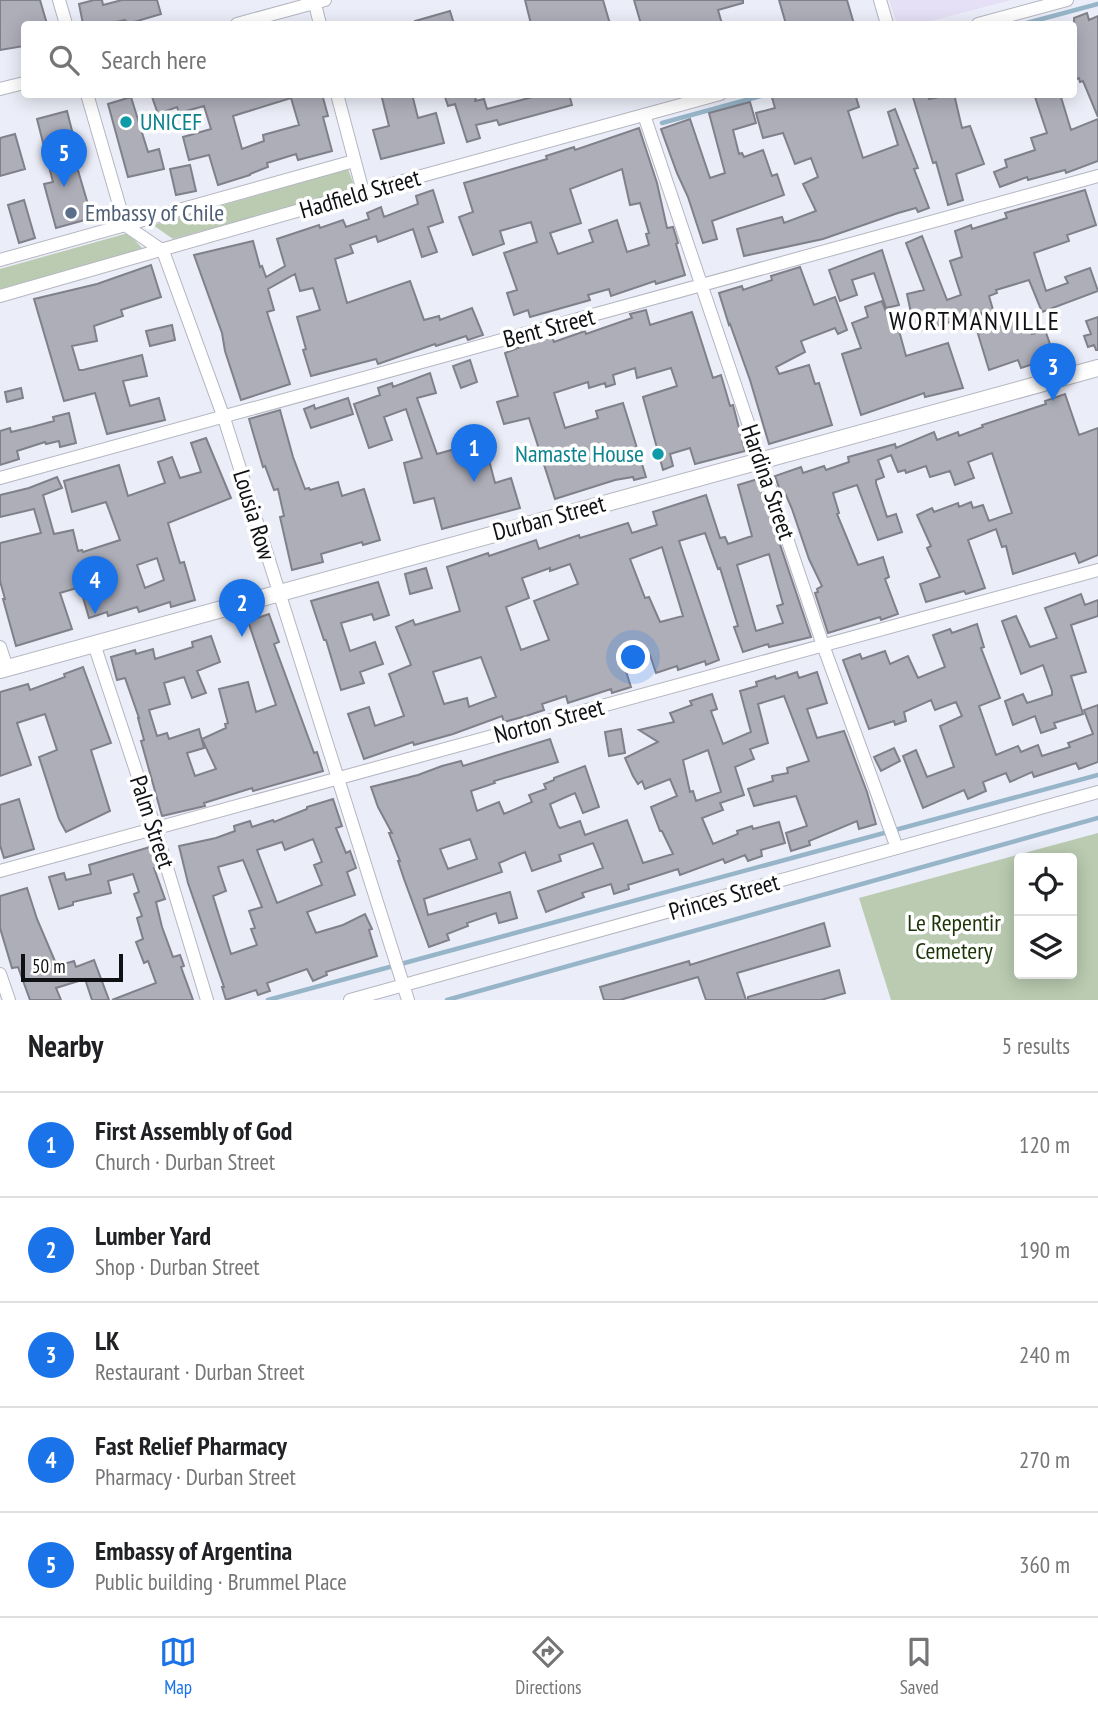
<!DOCTYPE html>
<meta charset="utf-8">
<style>
body{margin:0;font-family:"PT Sans Narrow",sans-serif;background:#f2f2f2;color:#202124}
.controls{position:absolute;right:21px;bottom:21px;display:grid;overflow:hidden;border-radius:7px;box-shadow:0 4px 18px #0003}
.controls button{width:63px;height:63px;display:grid;place-items:center;padding:0;border:0;border-bottom:2px solid #e0e0e0;background:#fff;color:#202124;font:35px sans-serif}
.scale{position:absolute;left:21px;bottom:18px;width:102px;box-sizing:border-box;padding-left:7px;border:4px solid #101114;border-top:0;font-size:19px;line-height:24px;white-space:nowrap;color:#101114;-webkit-text-stroke:5px #fff;paint-order:stroke}
.you{position:absolute;left:634px;top:658px;width:24px;height:24px;margin:-18px;border:5px solid #fff;border-radius:50%;background:#1a73e8;box-shadow:0 0 0 10px #1a73e833}
.badge{display:grid;place-items:center;width:46px;height:46px;border-radius:50%;background:#1a73e8;color:#fff;font-size:23px;font-weight:700}
.pin{position:absolute;translate:-50% -58px;filter:drop-shadow(0 2px 4px #0008)}
.pin::after{content:'';position:absolute;top:37px;width:24px;height:21px;background:inherit;clip-path:polygon(0 0,100% 0,50% 100%)}
.list{margin:0;padding:0;list-style:none}
h2{display:flex;justify-content:space-between;align-items:center;height:91px;margin:0;padding:0 28px;font-size:30px}
h2 small{font-size:23px;font-weight:400;color:#757577}
.list li{display:grid;grid-template-columns:46px 1fr auto;gap:21px;align-items:center;box-sizing:border-box;height:105px;padding:0 28px;border-top:2px solid #e0e0e0}
.list b{display:block;font-size:26px;white-space:nowrap}
.list p{margin:0;font-size:23px;white-space:nowrap;color:#757577}
.list em{font-size:23px;font-style:normal;color:#757577}
.icon{flex:none;width:38px;height:38px;fill:none;stroke:currentColor;stroke-width:2;stroke-linecap:round;stroke-linejoin:round}
.map{position:relative;flex:none;width:1098px;height:1000px;overflow:hidden}
.search{position:absolute;background:#fff;box-shadow:0 4px 18px #0003;left:21px;right:21px;top:21px;height:77px;display:flex;align-items:center;gap:18px;box-sizing:border-box;padding:0 24px;border-radius:7px;color:#757577;font-size:26px}
.sheet{height:616px;background:#fff}
nav{display:flex;justify-content:space-around;align-items:center;box-sizing:border-box;height:98px;border-top:2px solid #e0e0e0;background:#fff;font-size:19px;color:#757577}
nav a{display:grid;justify-items:center;gap:4px}
nav .on{color:#1a73e8}
.map>svg:first-child{display:block}
</style>
<div class="map">
<svg width="1098" height="1000" viewBox="0 0 1098 1000">
<rect width="100%" height="100%" fill="#ebedf8"/>
<path fill="#e5e0f6" d="M889,0H1011L920,24H897Z"/>
<path fill="#bacbb1" fill-rule="evenodd" d="M348,169L355,188L173,239L153,225Z
M128,233L143,249L0,289V269Z
M1098,833V1000H891L859,898ZM1072,858V974H1019V858Z"/>
<g fill="none" stroke-linecap="round" stroke-linejoin="round">
<path stroke="#96b5c8" stroke-width="4.5" d="M1023,24L1098,4
M662,123L768,94
M268,1000L1098,775
M447,1000L1098,818"/>
</g>
<path fill="#aeaeb9" stroke="#80808a" stroke-width="2" fill-rule="evenodd" d="M0,0H40L47,24H24V46L0,50Z
M94,0H102L103,5L122,0H157L161,14L127,24L125,20L107,24H83L79,4Z
M525,0H603L610,24H531Z
M634,0H743V3L718,10L722,24H641Z
M779,0H847L854,24H786Z
M450,11L454,24H415V21Z
M1087,13L1089,20L1098,16V117L1083,81L1080,82L1079,78L1074,80V18Z
M151,94H322L328,116L323,117L332,151L298,160L296,154L267,163L268,167L250,174V175L218,185L209,155L189,160L183,137L211,129L204,106L179,113L177,107L158,114ZM291,98L299,125L263,135L264,141L242,149L233,116Z
M381,94H412L418,118L436,113L444,143L381,159L373,130L389,126Z
M444,94H477L475,101L484,99L487,109L544,94H569L572,105L499,125L497,120L476,125L480,138L467,142L455,104L448,106Z
M771,94H855L859,107L848,111L863,158L898,145L888,112L895,109L918,168L914,169L929,208L918,212L916,208L898,213L823,239L744,256L737,229L782,217L784,223L816,211L803,184L818,177L811,158L795,164L783,133L763,138L756,113L775,108Z
M912,94H927L929,99L954,94L962,128L970,126L984,164L956,174L963,200L948,205L936,162L933,163Z
M1034,94H1060L1071,130L1098,119V161L1066,173L1065,170L1028,180L1027,177L1000,187L994,172L1007,167L1005,160L1035,150L1031,138L1047,133Z
M131,97L148,152L159,149L164,169L128,177L108,104Z
M750,102L756,123L733,130L739,154L742,153L744,157L763,150L772,176L777,174L784,195L712,221L717,239L703,243L688,197L677,173L661,129L690,119L710,178L725,173L709,113Z
M67,111L81,166L77,167L92,218L56,228L44,184L53,182L37,119Z
M639,128L657,183L667,228L673,227L678,243L676,244L685,275L656,284L655,281L611,296L609,289L588,295L590,300L530,317L528,310L514,315L507,293L517,290L504,253L537,242L531,222L500,231L504,244L473,255L459,217L473,212L464,183L547,159L546,156L574,147L575,150ZM622,169L630,205L640,203L649,233L646,234L649,245L627,252L617,220L589,230L593,242L558,254L550,233L581,223L570,189Z
M15,134L25,169L0,176V138Z
M190,165L196,191L176,195L170,169Z
M433,190L443,222L428,227L437,252L422,257L413,229L378,242L376,236L350,245L353,253L335,259L347,303L410,281L424,320L439,316L440,320L472,308L483,335L468,340L466,336L436,346L435,344L378,364L376,359L311,376L303,350L306,349L297,317L320,310L313,288L300,291L295,274L268,289L274,310L267,312L290,384L241,400L225,351L222,333L194,255L253,241L260,267L262,266L266,277L285,266L277,239L319,225L320,228L343,220L346,227L369,219L367,213L381,207L384,217L418,204L416,196Z
M1085,190L1096,225L1067,235L1069,241L1034,253L1046,291L1068,283L1065,277L1090,268L1098,291L1042,312L1029,280L996,290L997,293L989,296L998,327L1021,319L1025,332L1031,330L1032,334L1045,330L1056,361L1040,367L1039,362L1021,368L1018,360L989,370L978,334L987,331L982,313L915,332L907,294L924,290L906,243L922,236L947,300L961,295L950,261L962,257L955,231L971,225L972,229L1007,218L1005,213Z
M24,200L35,238L19,243L8,205Z
M882,250L899,305L886,308L874,273L852,280L857,295L840,301L829,270Z
M151,265L161,297L121,310L123,316L94,326L97,341L72,346L79,370H83L142,355L147,376L123,381L130,406L159,398L165,420L107,434L95,393L64,401L34,299L97,284Z
M800,267L814,305L835,297L847,330L838,334L835,328L801,341L805,352L776,367L779,374L809,365L815,384L819,383L832,425L769,444L750,380L730,324L729,325L719,293L742,286L743,290L772,280L771,276Z
M882,301L892,329L898,327L906,356L948,343L963,388L925,397L924,393L861,415L842,354L861,348L852,323L868,317L865,307Z
M646,310L650,325L692,312L713,378L721,375L730,406L733,405L745,451L695,464L690,448L670,454L673,466L663,470L643,397L677,386L671,368L637,378L635,368L613,375L615,384L606,387L605,383L589,388L588,382L554,393L565,428L598,418L596,411L623,403L646,477L634,480L633,477L615,480L555,499L529,418L504,424L497,402L518,396L505,353L551,335L554,342L585,331L586,334L632,318L630,314Z
M1098,317V350H1096L1094,345L1088,347L1084,336L1091,334L1086,321Z
M172,325L175,340L150,346L146,331Z
M470,360L477,382L461,388L453,366Z
M430,373L436,393L417,398L437,454L484,441L495,483L511,478L520,508L442,529L434,498L414,503L404,463L422,458L406,409L384,417L392,440L369,448L354,404L380,395L378,388L392,383L393,387Z
M21,388L23,398L7,402L5,392Z
M1065,394L1079,435L1098,428V555L1079,563L1075,553L1013,574L1006,546L1002,547L996,529L968,540L985,588L966,594L964,591L926,602L920,584L940,577L927,548L931,546L917,515L932,508L934,512L958,503L959,507L971,502L973,508L983,505L989,521L1012,513L992,453L968,462L974,478L955,485L950,471L930,477L926,466L906,473L905,470L898,472L891,455L878,460L884,477L876,480V483L887,517L896,514L902,532L878,540L857,485L833,493L839,513L837,514L858,565L883,557L889,577L885,579L898,614L881,620L880,617L828,633L815,593L818,592L817,589L822,586L809,559L792,509L786,495L782,496L775,476L801,467L803,473L824,466L826,470L849,462L848,457L895,444L896,448L934,432L937,440L958,432L959,436L983,427L982,425L1046,404L1045,401Z
M348,398L353,414L311,428L304,409L314,405L315,409Z
M280,410L293,457L305,489L309,488L310,490L338,482L342,496L364,489L380,540L363,545L362,542L321,554L323,562L292,570L280,517L284,516L278,489L274,490L265,466L263,467L249,419Z
M69,413L76,443L60,447L59,441L46,444L45,442L17,451L19,459L0,465V431L10,428L11,432L32,427L54,421L53,417Z
M206,438L231,498L168,523L180,563L184,562L195,600L171,607L170,602L139,612L137,607L108,616L107,612L89,618L80,587L60,593L72,629L16,646L3,599H5L0,581V543L41,533L34,509L0,517V495L29,488L57,477L62,488L43,495L54,534L73,530L78,551L82,550L83,552L120,540L106,502L72,512L64,481L119,465L128,496L165,483L158,462L172,457L180,478L201,472L191,443ZM157,558L164,580L145,588L137,565Z
M758,479L811,637L769,647L768,644L743,652L734,627L738,626L720,568L718,569L705,533L679,541L719,660L706,665L705,661L678,670L677,666L656,673L650,655L624,665L631,687L612,693L611,689L568,703L566,696L542,704L544,710L526,716L504,722L502,716L453,734L414,745L413,742L364,759L348,714L369,707L375,726L404,716L389,674L411,665L396,627L413,620L415,625L460,611L447,567L488,553L489,556L536,540L539,549L579,535L580,538L628,523L632,533L657,525L653,512L706,495L720,538L725,537L728,544L752,536L738,485ZM662,547L683,616L660,622L649,597L645,598L630,559ZM769,554L783,604L777,606L783,623L756,631L737,565ZM570,564L578,584L534,601L549,640L521,650L506,607L529,598L522,578L550,568V571ZM481,657L496,697L469,707L467,698L444,704L433,672Z
M426,568L432,588L410,594L405,574Z
M378,582L389,615L374,620L372,614L341,623L350,651L375,642L383,664L360,672L364,683L341,690L326,640H324L311,601Z
M1081,594L1085,605L1098,600V616L1071,625L1086,672L1071,676L1083,714L1054,723L1056,728L1041,733L1035,716L1013,725L1005,701L1023,694L1027,703L1052,695V691L1043,665L1021,674L1002,621L1016,616L1030,647L1057,638L1045,608Z
M269,614L279,642L274,644L314,753L317,752L323,771L253,791L252,788L204,803L205,806L162,816L141,741L144,740L138,718H139L125,678L117,680L111,657L135,650L136,654L153,649L155,659L193,647L192,642L211,636L220,662L197,671L206,693L192,698L184,677L164,683L170,704L149,710L157,736L167,733L169,739L199,729L204,748L187,753L195,776L216,769L202,739L226,728L225,724L228,723L219,689L248,682L256,712L276,705L248,621Z
M977,624L984,647L981,648L1000,698L979,706L996,755L1018,746L1021,752L1038,745L1042,756L1070,747L1068,743L1093,734L1084,710L1098,705V762L1079,769L1076,763L1034,777L1032,772L1010,782L1006,773L983,782L986,791L968,799L964,790L923,808L903,756L916,750L927,777L954,767L940,726L962,716L956,702L935,710L931,700L904,712L906,721L895,725L894,721L869,729L843,660L860,654L862,659L885,651L890,664L908,656L918,678L945,667L933,635L950,629L952,633Z
M83,667L111,743L91,750L110,811L66,832L59,819L39,757L57,750L45,714L17,723L31,765L0,776V692L28,684L30,690L65,677L64,674Z
M797,672L799,678L817,672L827,703L807,709L817,738L844,731L867,792L876,824L859,829L857,821L809,841L810,845L791,851L786,833L807,826L796,796L754,806L748,789L773,781L772,776L788,773L787,768L809,761L784,696L758,704L768,743L750,749L754,759L735,767L744,795L720,803L723,810L702,818L713,844L738,834L737,831L752,826L753,829L779,822L785,843L761,850L762,856L748,861L745,855L725,863L723,859L680,875L678,869L628,885L629,889L614,894L611,884L582,893L584,897L546,912L538,891L603,868L593,843L559,855L561,861L532,871L525,852L499,863L502,872L424,899L428,915L510,892L517,918L499,923L496,913L467,923L468,926L447,934L449,940L429,947L404,879L398,861H400L389,833H392L378,807L371,787L418,775L442,766L461,761L463,766L550,739L558,762L494,781L495,783L471,791L477,811L499,802L504,814L532,802L529,795L546,789L544,784L554,780V778L585,766L599,807L583,813L575,793L550,804L558,826L560,828L580,821L585,835L627,820L643,863L673,854L662,831H660L651,807L677,796L670,779L645,789L642,781L638,784L633,776L625,758L658,742L639,730L674,722L670,713L692,705L690,701L712,694L717,709L711,711L712,714L723,744L751,732L740,691L757,686L756,682L775,676L776,679ZM708,750L721,792L696,801L693,791L690,792L683,760ZM470,839L477,859L448,869L440,849Z
M621,729L625,753L609,756L605,732Z
M894,748L900,761L881,771L874,757Z
M19,799L34,849L4,858L0,845V805Z
M333,799L342,826L336,828L346,853L350,851L356,868L347,872L355,895L307,912L316,933L343,925L365,914L372,929L369,930L377,956L326,972L327,975L313,981L307,969L267,983L270,991L258,995L256,990L226,1000L222,987H224L188,883L179,846L216,838L235,831L234,826L250,821L252,827L273,820L274,822L307,809V807ZM313,839L322,862L314,865L322,885L277,903L257,850L282,842L285,850ZM243,860L262,907L249,911L255,928L251,929L257,945L231,954L213,896L226,891L218,867Z
M150,847L157,867L154,868L165,899L156,902L162,927L173,957L180,955L184,966L181,967L193,1000H112L156,983L148,961L144,963L136,942L143,939L137,918L142,916L134,894L139,892L133,874L108,881L111,893L73,902V905L59,909L49,877L64,873L66,880L91,874L89,865Z
M27,888L37,919L57,966L74,961L76,967L94,960L109,1000H92L85,979L56,988L61,1000H30L18,967L12,968L0,928V896Z
M824,923L830,946L737,973L746,1000H706L698,977L620,1000H604L600,987L689,961L690,965Z
M839,970L845,993L821,1000H748V997Z"/>
<g fill="none" stroke-linecap="round" stroke-linejoin="round">
<g stroke="#b4b6c0" stroke-width="14">
<path id="minor" d="M59,0L66,24
M314,0L320,24
M880,0L887,24
M237,24L325,0
M978,24L1067,0
M0,89L24,83
M87,94L125,225L163,251L224,418L408,1000
M337,94L363,192
M644,115L823,645L897,848
M0,260L354,161
M0,296L363,192L720,94
M0,478L1098,176
M94,644L155,828L207,1000
M0,647L7,668
M0,871L1098,570
M0,974L9,1000
M350,1000L1098,792"/>
</g>
<g stroke="#b4b6c0" stroke-width="18">
<path id="tertiary" d="M0,670L1098,368"/>
</g>
<use href="#minor" stroke="#fff" stroke-width="12"/>
<use href="#tertiary" stroke="#fff" stroke-width="16"/>
</g>
<g fill="#0f9aa8" stroke="#fff" stroke-width="2.5">
<circle cx="126" cy="122" r="7"/>
<circle cx="658" cy="454" r="7"/>
</g>
<circle fill="#5c6f8a" stroke="#fff" stroke-width="2.5" cx="71" cy="213" r="7"/>
<g text-anchor="middle" stroke-width="7" stroke-linejoin="round" paint-order="stroke">
<g font-size="24" fill="#0d838f" stroke="#fff" text-anchor="start">
<text x="140" y="130">UNICEF</text>
<text x="644" y="462" text-anchor="end">Namaste House</text>
</g>
<g font-size="24" fill="#101114" stroke="#fff">
<text transform="translate(360 194) rotate(-16)" y="8">Hadfield Street</text>
<text transform="translate(549 328) rotate(-15)" y="8">Bent Street</text>
<text transform="translate(768 482) rotate(71)" y="8">Hardina Street</text>
<text transform="translate(254 515) rotate(73)" y="8">Lousia Row</text>
<text transform="translate(549 518) rotate(-15)" y="8">Durban Street</text>
<text transform="translate(549 721) rotate(-15)" y="8">Norton Street</text>
<text transform="translate(152 822) rotate(72)" y="8">Palm Street</text>
<text transform="translate(724 897) rotate(-16)" y="8">Princes Street</text>
</g>
<g font-size="24" fill="#4e5e75" stroke="#fff" text-anchor="start">
<text x="85" y="221">Embassy of Chile</text>
</g>
<g font-size="24" fill="#1c3408" stroke="#fff">
<text x="954" y="931">Le Repentir<tspan x="954" dy="28">Cemetery</tspan></text>
</g>
<g font-size="26" letter-spacing="2" fill="#101114" stroke="#fff">
<text x="975" y="330">WORTMANVILLE</text>
</g>
</g>
</svg>
<div class="controls">
<button><svg class="icon" aria-label="locate" viewBox="0 0 24 24"><circle cx="12" cy="12" r="6"/><path d="M12 2v4M12 18v4M2 12h4M18 12h4"/></svg></button>
<button><svg class="icon" aria-label="layers" viewBox="0 0 24 24"><path d="M12 4l9 5-9 5-9-5zM3 14l9 5 9-5"/></svg></button>
</div>
<div class="scale">50 m</div>
<div class="you"></div>
<div class="pin badge" style="left:474px;top:482px">1</div>
<div class="pin badge" style="left:242px;top:637px">2</div>
<div class="pin badge" style="left:1053px;top:401px">3</div>
<div class="pin badge" style="left:95px;top:614px">4</div>
<div class="pin badge" style="left:64px;top:187px">5</div>
<div class="search"><svg class="icon" aria-label="search" viewBox="0 0 24 24"><circle cx="10" cy="10" r="6"/><path d="M15 15l6 6"/></svg>Search here</div>
</div>
<section class="sheet">
<h2>Nearby<small>5 results</small></h2>
<ul class="list">
<li><span class="badge">1</span><div><b>First Assembly of God</b><p>Church · Durban Street</p></div><em>120 m</em></li>
<li><span class="badge">2</span><div><b>Lumber Yard</b><p>Shop · Durban Street</p></div><em>190 m</em></li>
<li><span class="badge">3</span><div><b>LK</b><p>Restaurant · Durban Street</p></div><em>240 m</em></li>
<li><span class="badge">4</span><div><b>Fast Relief Pharmacy</b><p>Pharmacy · Durban Street</p></div><em>270 m</em></li>
<li><span class="badge">5</span><div><b>Embassy of Argentina</b><p>Public building · Brummel Place</p></div><em>360 m</em></li>
</ul>
</section>
<nav>
<a class="on"><svg class="icon" aria-label="map" viewBox="0 0 24 24"><path d="M3 6l6-2 6 2 6-2v14l-6 2-6-2-6 2zM9 4v14M15 6v14"/></svg>Map</a>
<a><svg class="icon" aria-label="directions" viewBox="0 0 24 24"><path d="M12 3l9 9-9 9-9-9zM9 14v-3h6M13 9l2 2-2 2"/></svg>Directions</a>
<a><svg class="icon" aria-label="saved" viewBox="0 0 24 24"><path d="M7 4h10v16l-5-4-5 4z"/></svg>Saved</a>
</nav>
